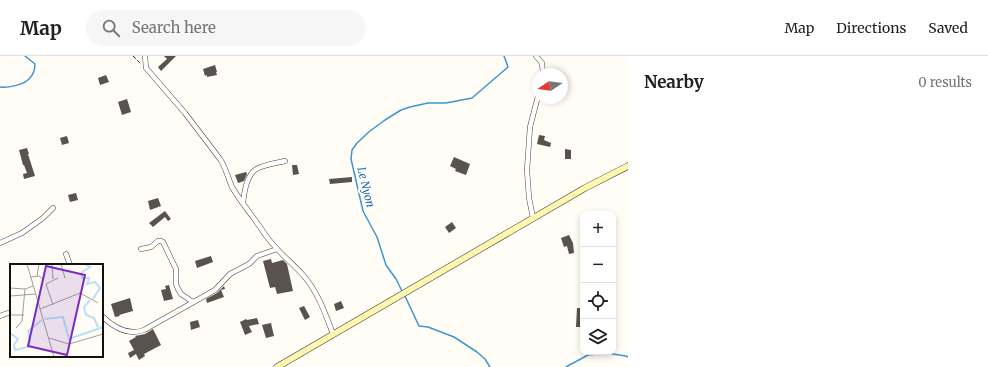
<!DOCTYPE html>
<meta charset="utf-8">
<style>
body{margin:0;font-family:Merriweather,serif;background:#f6f6f6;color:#202124}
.controls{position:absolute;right:12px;bottom:12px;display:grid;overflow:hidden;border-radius:8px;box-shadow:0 2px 6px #0003}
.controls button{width:36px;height:36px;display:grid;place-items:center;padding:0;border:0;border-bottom:1px solid #e0e0e0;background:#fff;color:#202124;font:20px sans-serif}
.compass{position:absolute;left:532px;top:12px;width:36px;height:36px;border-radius:50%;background:#fff;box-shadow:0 2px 6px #0003;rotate:257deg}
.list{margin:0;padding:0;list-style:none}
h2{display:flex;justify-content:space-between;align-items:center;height:52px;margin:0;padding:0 16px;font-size:17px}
h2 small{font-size:13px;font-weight:400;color:#757577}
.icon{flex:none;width:22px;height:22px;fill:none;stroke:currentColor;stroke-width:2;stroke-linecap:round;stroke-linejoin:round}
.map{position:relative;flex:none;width:628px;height:311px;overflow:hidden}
header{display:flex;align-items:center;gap:24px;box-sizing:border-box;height:56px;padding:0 20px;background:#fff;border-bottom:1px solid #e0e0e0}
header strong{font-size:19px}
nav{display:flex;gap:22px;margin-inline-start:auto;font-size:14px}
.search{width:280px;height:36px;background:#f6f6f6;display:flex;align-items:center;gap:10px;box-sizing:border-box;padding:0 14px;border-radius:22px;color:#757577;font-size:15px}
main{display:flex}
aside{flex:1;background:#fff}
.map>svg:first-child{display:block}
</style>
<header>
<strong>Map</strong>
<div class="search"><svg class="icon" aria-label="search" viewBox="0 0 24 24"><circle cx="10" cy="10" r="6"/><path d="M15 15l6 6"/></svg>Search here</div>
<nav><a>Map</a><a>Directions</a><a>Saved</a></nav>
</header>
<main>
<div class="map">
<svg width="628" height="311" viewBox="0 0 628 311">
<rect width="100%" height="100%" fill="#fffdf5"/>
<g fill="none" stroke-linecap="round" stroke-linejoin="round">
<path stroke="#3f96cf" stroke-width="1.5" d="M0,31C8,32 23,29 29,23C33,19 35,14 35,8L25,0
M402,235L396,223L386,209L377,181L363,155L351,103L352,94L357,87L370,75L385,64L401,54L410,51L428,47H446L472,42L508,11L504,0
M404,238L419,270L428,271L454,281L477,296L485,303L490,311
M566,311L588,299L606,297L626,300L628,301"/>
</g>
<path fill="#5a524d" d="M164,0H176L161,15L158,11L167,3Z
M215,9L217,16H216L217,19L207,21V19L205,20L203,13Z
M106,19L109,26L100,29L98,22Z
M127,43L131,56L122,59L118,46Z
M539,79L545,80L544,84L551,87L550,91L537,88Z
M67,80L69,87L62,89L60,82Z
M27,92L29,98H28L35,120L24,123L23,118L27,117L24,109H23L19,94Z
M565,93L571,94V103H565Z
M454,101L470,108L466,119L455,115L456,113L450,110Z
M292,109H297L299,118L293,119Z
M246,116L247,118L244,125L238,127L235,119Z
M352,121V126L330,128L329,123Z
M76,137L78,144L70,146L68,139Z
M158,142L161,150L150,154L148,145Z
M165,155L171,163L168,165L165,161L153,171L149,167Z
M452,166L456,172L449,177L445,171Z
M569,179L573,187L574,197L569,198L567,190L564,191L561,182Z
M211,200L213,206L197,212L195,205Z
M271,203L272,207L283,204L287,208L293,235L277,238L275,231L270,232L263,205Z
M169,229L173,243L164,245L161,234L166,233L165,230Z
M224,230L225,233L221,234L224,241L207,247L206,243L217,237Z
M130,242L133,255L119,259L120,260L115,261L111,248Z
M341,245L344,252L336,255L334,248Z
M304,250L310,261L305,264L299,252Z
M577,252H583V271H576Z
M257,262L259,268L249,270L252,276L245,279L240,266L246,263L247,264Z
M198,264L200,271L191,274L190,266Z
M271,267L274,280L266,282L262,269Z
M153,273L161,289L144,298L145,300L139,304L136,298L130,302L128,297L134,294L129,285L136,281L135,280L145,278Z"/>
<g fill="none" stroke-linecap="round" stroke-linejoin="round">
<g stroke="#444" stroke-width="5.5">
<path id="minor" d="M145,0L146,12L185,57L220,103C226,112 228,122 232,131C239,143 247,153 255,164C259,169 263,176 267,181C277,195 291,206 303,219C318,236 325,257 333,278
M536,0L542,7L543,18
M243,147C244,137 247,120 255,114C261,109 277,107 285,105
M533,162L529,142L527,114L530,71L538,40
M0,187L22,177L43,162L53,152
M141,193L151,191L158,185H161L163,186L176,213V228L178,233L181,238L193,246
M66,198L70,209
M0,260L11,256
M102,260C110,268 122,276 134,276C137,276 141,275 144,274L215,234L230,218L249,208L257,200L277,193"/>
</g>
<g stroke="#333" stroke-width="7">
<path id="secondary" d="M277,311L585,132L628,110"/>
</g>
<path stroke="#333" stroke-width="1" stroke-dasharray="4 2" stroke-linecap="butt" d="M133,0L141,8"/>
<use href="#minor" stroke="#fff" stroke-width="4.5"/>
<use href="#secondary" stroke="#fff6b0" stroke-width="6"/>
</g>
<g text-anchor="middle" stroke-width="4" stroke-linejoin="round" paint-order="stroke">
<g font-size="11" font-style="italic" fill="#1768a6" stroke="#fff">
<text transform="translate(366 131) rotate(76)" y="4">Le Nyon</text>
</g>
</g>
<g transform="translate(10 208)">
<rect width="93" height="93" fill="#fffdf5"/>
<path fill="none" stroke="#b9e0f7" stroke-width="2" d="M75,0L80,3L72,8V14H79L77,20L85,18L90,24L83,35M80,36L74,43L76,51L84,54L88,63M35,55L53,53L59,75L93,63M0,69L8,75L4,81L5,86L18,83L20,77L18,67L32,56"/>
<path fill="none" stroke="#a09f9a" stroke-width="1" d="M17,0L44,93M42,0L43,15M51,0L55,14M27,12L29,0M20,13L29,12L33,15M0,24L15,25L23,22M0,32L26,30M43,41L36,20L48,14M30,45L70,29L88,39M0,51H14M6,64L12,57L15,25M39,74L59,80L93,70"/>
<path fill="#7b2cbf" fill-opacity="0.15" stroke="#7b2cbf" stroke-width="2" d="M36,2L75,11L57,91L18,82Z"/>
<rect width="93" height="93" fill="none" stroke="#111" stroke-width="2"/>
</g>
</svg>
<div class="controls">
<button>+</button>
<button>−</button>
<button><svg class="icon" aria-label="locate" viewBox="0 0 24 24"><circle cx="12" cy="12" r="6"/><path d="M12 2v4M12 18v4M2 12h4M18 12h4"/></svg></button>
<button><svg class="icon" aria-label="layers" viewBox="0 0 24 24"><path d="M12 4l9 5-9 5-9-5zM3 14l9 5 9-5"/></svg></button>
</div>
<svg class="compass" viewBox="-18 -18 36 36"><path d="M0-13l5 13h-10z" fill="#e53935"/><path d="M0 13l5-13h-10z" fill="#757577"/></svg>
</div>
<aside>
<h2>Nearby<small>0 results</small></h2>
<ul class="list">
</ul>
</aside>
</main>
